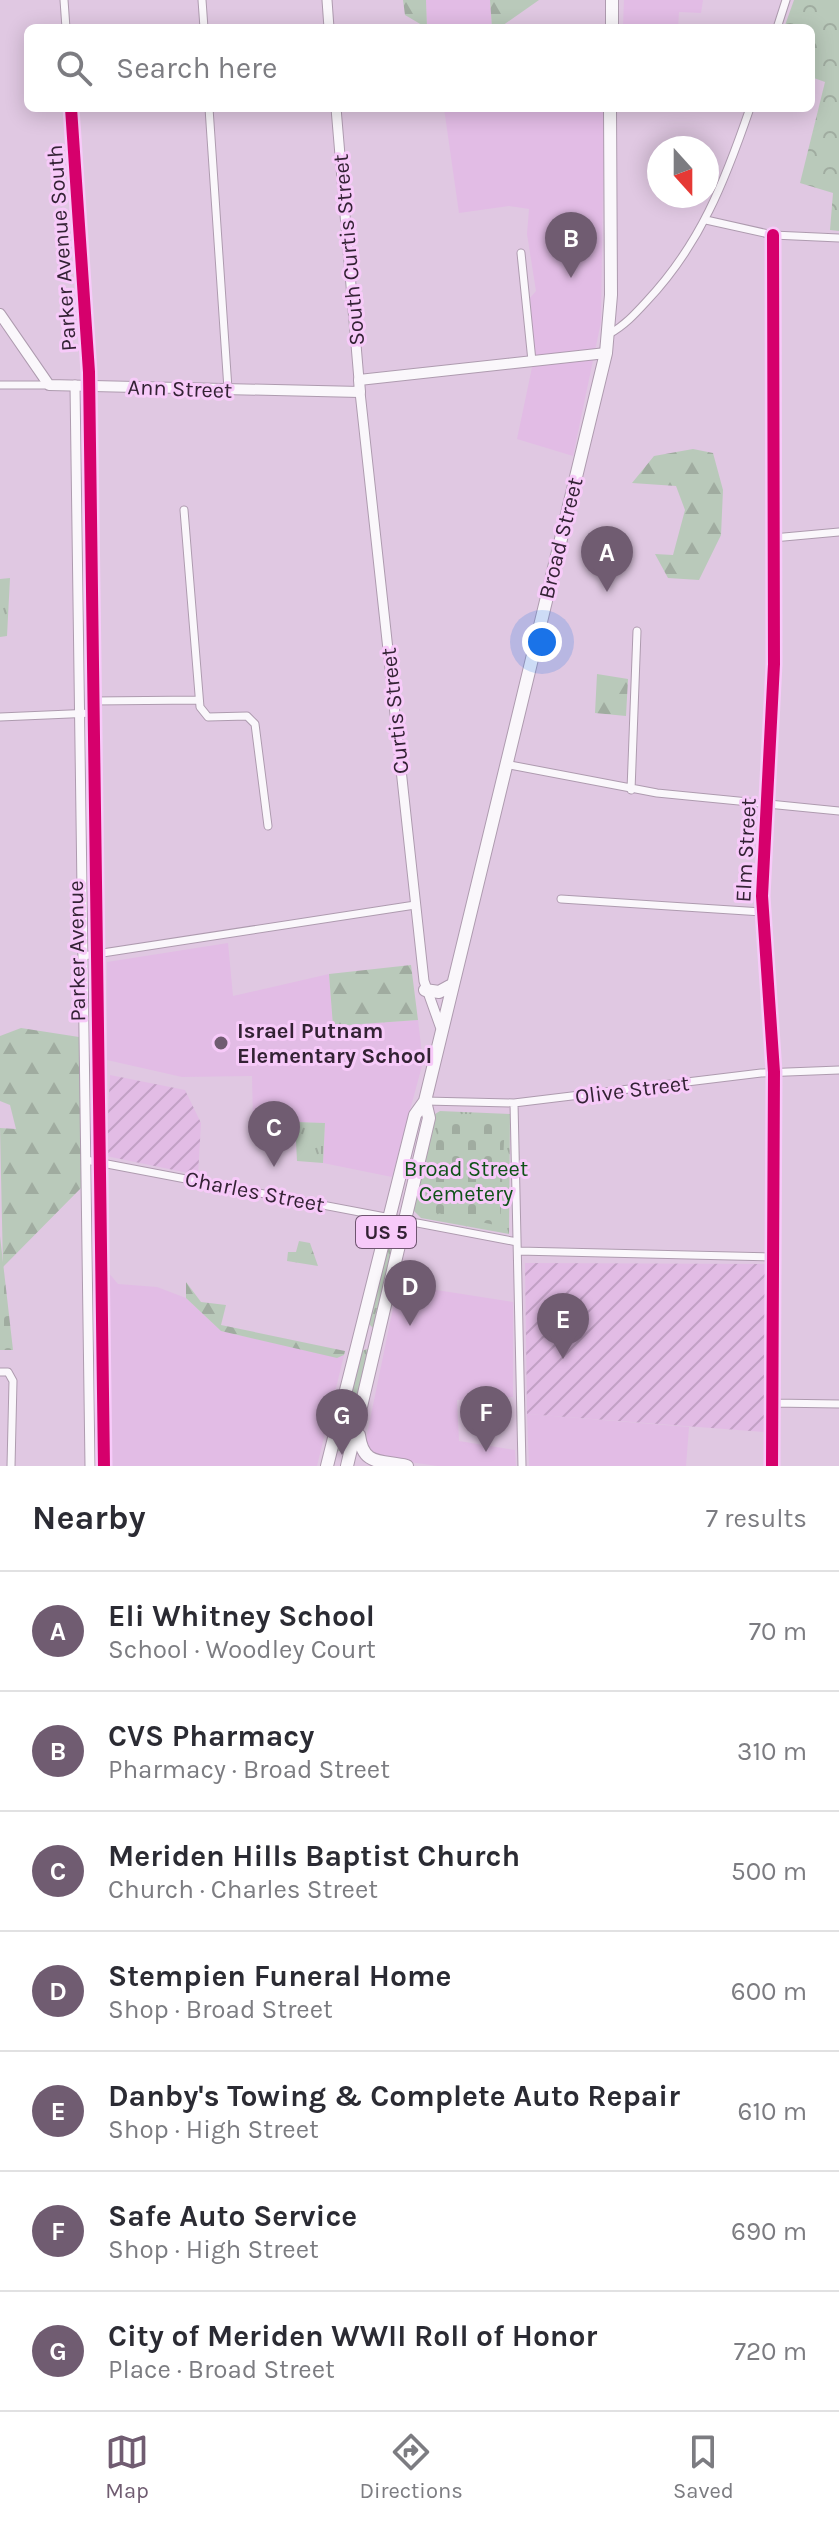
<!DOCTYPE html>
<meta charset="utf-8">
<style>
body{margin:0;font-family:Karla,sans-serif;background:#f7f7f7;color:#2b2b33}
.compass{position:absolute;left:647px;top:136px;width:72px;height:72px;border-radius:50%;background:#fff;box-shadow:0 4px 20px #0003;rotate:159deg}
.you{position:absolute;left:542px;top:642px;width:28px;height:28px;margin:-20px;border:6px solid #fff;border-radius:50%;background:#1a73e8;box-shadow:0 0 0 12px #1a73e833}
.badge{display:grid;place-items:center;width:52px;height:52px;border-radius:50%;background:#705c71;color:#fff;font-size:26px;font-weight:700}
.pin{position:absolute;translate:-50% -66px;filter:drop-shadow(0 2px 4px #0008)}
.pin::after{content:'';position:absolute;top:42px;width:28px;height:24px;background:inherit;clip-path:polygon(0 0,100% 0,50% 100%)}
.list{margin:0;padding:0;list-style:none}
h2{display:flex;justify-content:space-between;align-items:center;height:104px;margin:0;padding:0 32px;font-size:34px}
h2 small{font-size:26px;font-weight:400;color:#7c7c81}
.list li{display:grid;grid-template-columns:52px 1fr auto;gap:24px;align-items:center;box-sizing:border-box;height:120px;padding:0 32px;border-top:2px solid #e1e1e2}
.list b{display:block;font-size:30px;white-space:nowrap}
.list p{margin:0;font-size:26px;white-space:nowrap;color:#7c7c81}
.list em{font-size:26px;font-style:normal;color:#7c7c81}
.icon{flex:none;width:44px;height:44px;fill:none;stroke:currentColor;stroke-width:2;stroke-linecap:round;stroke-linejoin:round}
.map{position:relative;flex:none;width:839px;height:1466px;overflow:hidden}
.search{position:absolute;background:#fff;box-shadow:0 4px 20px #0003;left:24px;right:24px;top:24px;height:88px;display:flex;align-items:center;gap:20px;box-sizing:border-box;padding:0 28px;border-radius:12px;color:#7c7c81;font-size:30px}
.sheet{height:944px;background:#fff}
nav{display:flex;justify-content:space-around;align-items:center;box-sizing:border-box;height:112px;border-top:2px solid #e1e1e2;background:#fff;font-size:22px;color:#7c7c81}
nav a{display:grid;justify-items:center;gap:4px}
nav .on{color:#705c71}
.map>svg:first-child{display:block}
</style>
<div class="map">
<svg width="839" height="1466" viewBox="0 0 839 1466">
<defs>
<pattern id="industrial-furrows" width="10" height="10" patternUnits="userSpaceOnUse" patternTransform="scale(2)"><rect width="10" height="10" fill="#e2bce5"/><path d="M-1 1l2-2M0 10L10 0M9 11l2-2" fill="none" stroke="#c2a1c5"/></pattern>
<pattern id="grass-tufts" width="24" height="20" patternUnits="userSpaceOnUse" patternTransform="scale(2)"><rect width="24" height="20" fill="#b9c9ba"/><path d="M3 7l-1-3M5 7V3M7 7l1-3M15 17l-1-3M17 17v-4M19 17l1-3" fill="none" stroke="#a0aca0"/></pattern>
<pattern id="forest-firs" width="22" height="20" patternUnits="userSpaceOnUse" patternTransform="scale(2)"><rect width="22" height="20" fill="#b9c9ba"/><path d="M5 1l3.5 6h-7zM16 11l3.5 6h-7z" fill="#a0aca0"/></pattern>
<pattern id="cemetery-stones" width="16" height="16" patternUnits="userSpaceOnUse" patternTransform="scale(2)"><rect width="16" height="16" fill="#b9c9ba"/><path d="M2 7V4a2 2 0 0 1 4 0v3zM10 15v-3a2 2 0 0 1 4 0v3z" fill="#a0aca0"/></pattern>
<pattern id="park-crowns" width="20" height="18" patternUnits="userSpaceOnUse" patternTransform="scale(2)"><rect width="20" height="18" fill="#b9c9ba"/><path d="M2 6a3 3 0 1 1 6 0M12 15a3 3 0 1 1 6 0" fill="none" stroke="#a0aca0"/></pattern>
</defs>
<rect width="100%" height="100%" fill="#e0c8e2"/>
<path fill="#e2bce5" d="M426,0H490L492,28H427Z
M624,0H703L701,13L679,12L678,28H623Z
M444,108H604L601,322L573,456L517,439L535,353L530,298L536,291L527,234L529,209L509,206L459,213Z
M228,943L233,996L329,974L333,1026L418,1020L423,1062L392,1177L323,1163L325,1123L253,1121L252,1076L182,1077L107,1060V962Z
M108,1272L118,1284L157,1287L186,1298L221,1331L331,1356L344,1355L345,1351L317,1466H112Z
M398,1284L513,1302V1397L457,1400L459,1441L515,1450L516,1466H438L380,1458L370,1453L365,1444Z
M527,1414L689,1427L686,1466H529Z"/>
<path fill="url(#industrial-furrows)" d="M110,1075L185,1090L201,1123L198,1175L106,1156Z
M525,1263L765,1264V1432L527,1414Z"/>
<path fill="url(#grass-tufts)" d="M10,578L7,636L0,637V579Z
M440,1111L510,1114L509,1234L421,1218L413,1210L435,1114Z
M295,1122L325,1123L323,1163L297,1161Z
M394,1235L396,1237L373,1328L369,1324L390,1238Z
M367,1349L370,1351L346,1452L337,1451L362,1351Z"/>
<path fill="url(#forest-firs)" d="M403,0H426L427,28L405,15Z
M490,0H539L499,28H492Z
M693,449L713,453L723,490L721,535L699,580L668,578L655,554L673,555L685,510L676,486L632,483L654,456Z
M597,674L628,679L626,716L595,713Z
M411,965L418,1020L333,1026L329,974Z
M21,1028L79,1037L82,1187L3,1267L0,1128L16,1129L10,1105L0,1101V1036Z
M299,1241L310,1243L318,1266L287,1261L288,1252H296Z
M186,1282L201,1302L226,1305L221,1325L345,1351L344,1355L337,1358L221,1331L186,1298Z"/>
<path fill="url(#cemetery-stones)" d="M441,1120H505L500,1226L423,1210Z
M0,1236L13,1350H0Z"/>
<path fill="url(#park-crowns)" d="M794,0H839V231L830,230L833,193L800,183L825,82L811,77V28H784Z"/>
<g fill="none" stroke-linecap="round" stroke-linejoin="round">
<g stroke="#ae9baf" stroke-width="9">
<path id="minor" d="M64,0L66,28
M202,0L204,28
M777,28L786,0
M71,108L89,385
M209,108L228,389
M706,220L773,235L839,238
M521,253L532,361
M609,334C624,326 635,314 646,302C700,245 725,181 750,108
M0,385H49
M184,510L200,707L208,717L247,716L255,724L268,826
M773,538L839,532
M93,701L199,700
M0,717L93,713
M505,764L657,793L839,811
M631,790L637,631
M561,899L762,912
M83,956L415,905
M425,1101L514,1103L761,1073L839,1070
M514,1103L522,1466
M86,1160L517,1242
M518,1251L773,1257
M0,1372H8L13,1381L11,1466
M772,1403L839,1404
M772,1466L774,1072L762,896L774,664L773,235"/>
</g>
<g stroke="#ae9baf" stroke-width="11">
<path id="tertiary" d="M327,0L329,28
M336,108L359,380
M75,385L90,1466
M89,385L104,1466
M360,392L424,981L440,1026"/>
</g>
<g stroke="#ae9baf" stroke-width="12">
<path id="secondary" d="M0,314L49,385L360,392L359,380L606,353"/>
</g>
<g stroke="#ae9baf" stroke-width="14">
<path id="primary" d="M612,28V0
M425,990L439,992L450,986
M359,1435C363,1466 380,1460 407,1466
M327,1466L415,1115L425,1101L606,353L611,295L610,108
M347,1466L429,1118L425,1101"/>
</g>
<use href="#minor" stroke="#faf7fb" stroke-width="7"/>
<use href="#tertiary" stroke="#faf7fb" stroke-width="9"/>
<use href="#secondary" stroke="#faf7fb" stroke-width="10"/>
<use href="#primary" stroke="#faf7fb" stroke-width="12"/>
<g stroke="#f7caf9" stroke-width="17">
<path id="cycleway" d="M71,108L89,372L104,1466
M772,1466L774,1072L762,896L774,664L773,235"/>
</g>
<use href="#cycleway" stroke="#d6006c" stroke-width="12"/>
</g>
<circle fill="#705c71" stroke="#f7caf9" stroke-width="3" cx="221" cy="1043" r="8"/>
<g text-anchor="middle" stroke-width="6" stroke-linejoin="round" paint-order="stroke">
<rect fill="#f7caf9" stroke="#6e546f" stroke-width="2" x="356" y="1216" width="60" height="32" rx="6"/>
<g font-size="20" font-weight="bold" fill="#332234">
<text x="386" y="1239">US 5</text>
</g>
<g font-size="22" fill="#332234" stroke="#f7caf9">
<text transform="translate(61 248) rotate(-94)" y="8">Parker Avenue South</text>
<text transform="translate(348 250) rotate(-95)" y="8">South Curtis Street</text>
<text transform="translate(180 388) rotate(2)" y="8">Ann Street</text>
<text transform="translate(560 538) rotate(-76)" y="8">Broad Street</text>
<text transform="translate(394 711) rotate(-96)" y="8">Curtis Street</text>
<text transform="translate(745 850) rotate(-87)" y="8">Elm Street</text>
<text transform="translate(76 951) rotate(-91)" y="8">Parker Avenue</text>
<text transform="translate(632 1089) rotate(-7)" y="8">Olive Street</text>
<text transform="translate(255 1191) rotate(11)" y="8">Charles Street</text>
</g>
<g font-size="22" font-weight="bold" fill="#332234" stroke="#f7caf9" text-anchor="start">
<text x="237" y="1038">Israel Putnam<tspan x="237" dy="25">Elementary School</tspan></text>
</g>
<g font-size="22" fill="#0f5218" stroke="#f7caf9">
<text x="466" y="1176">Broad Street<tspan x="466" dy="25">Cemetery</tspan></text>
</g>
</g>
</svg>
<svg class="compass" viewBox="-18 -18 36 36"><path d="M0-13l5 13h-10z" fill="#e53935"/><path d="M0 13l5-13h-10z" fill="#7c7c81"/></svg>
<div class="you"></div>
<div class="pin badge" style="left:607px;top:592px">A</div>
<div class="pin badge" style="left:571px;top:278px">B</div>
<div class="pin badge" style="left:274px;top:1167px">C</div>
<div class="pin badge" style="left:410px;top:1326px">D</div>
<div class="pin badge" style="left:563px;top:1359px">E</div>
<div class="pin badge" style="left:486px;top:1452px">F</div>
<div class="pin badge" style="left:342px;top:1455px">G</div>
<div class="search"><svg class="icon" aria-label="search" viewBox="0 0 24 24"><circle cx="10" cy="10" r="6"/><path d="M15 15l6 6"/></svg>Search here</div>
</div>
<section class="sheet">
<h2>Nearby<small>7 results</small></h2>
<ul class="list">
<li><span class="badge">A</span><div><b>Eli Whitney School</b><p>School · Woodley Court</p></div><em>70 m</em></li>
<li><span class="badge">B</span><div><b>CVS Pharmacy</b><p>Pharmacy · Broad Street</p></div><em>310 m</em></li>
<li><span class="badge">C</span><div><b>Meriden Hills Baptist Church</b><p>Church · Charles Street</p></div><em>500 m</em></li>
<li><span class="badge">D</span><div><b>Stempien Funeral Home</b><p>Shop · Broad Street</p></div><em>600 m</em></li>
<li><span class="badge">E</span><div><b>Danby's Towing &amp; Complete Auto Repair</b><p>Shop · High Street</p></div><em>610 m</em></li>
<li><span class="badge">F</span><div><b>Safe Auto Service</b><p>Shop · High Street</p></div><em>690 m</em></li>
<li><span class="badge">G</span><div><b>City of Meriden WWII Roll of Honor</b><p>Place · Broad Street</p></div><em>720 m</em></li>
</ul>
</section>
<nav>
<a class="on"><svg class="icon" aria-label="map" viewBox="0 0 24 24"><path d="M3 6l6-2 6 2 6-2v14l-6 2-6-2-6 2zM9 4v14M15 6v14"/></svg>Map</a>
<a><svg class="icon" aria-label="directions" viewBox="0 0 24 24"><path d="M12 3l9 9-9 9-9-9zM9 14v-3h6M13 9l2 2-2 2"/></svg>Directions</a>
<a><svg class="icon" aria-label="saved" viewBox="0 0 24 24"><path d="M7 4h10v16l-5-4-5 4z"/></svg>Saved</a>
</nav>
